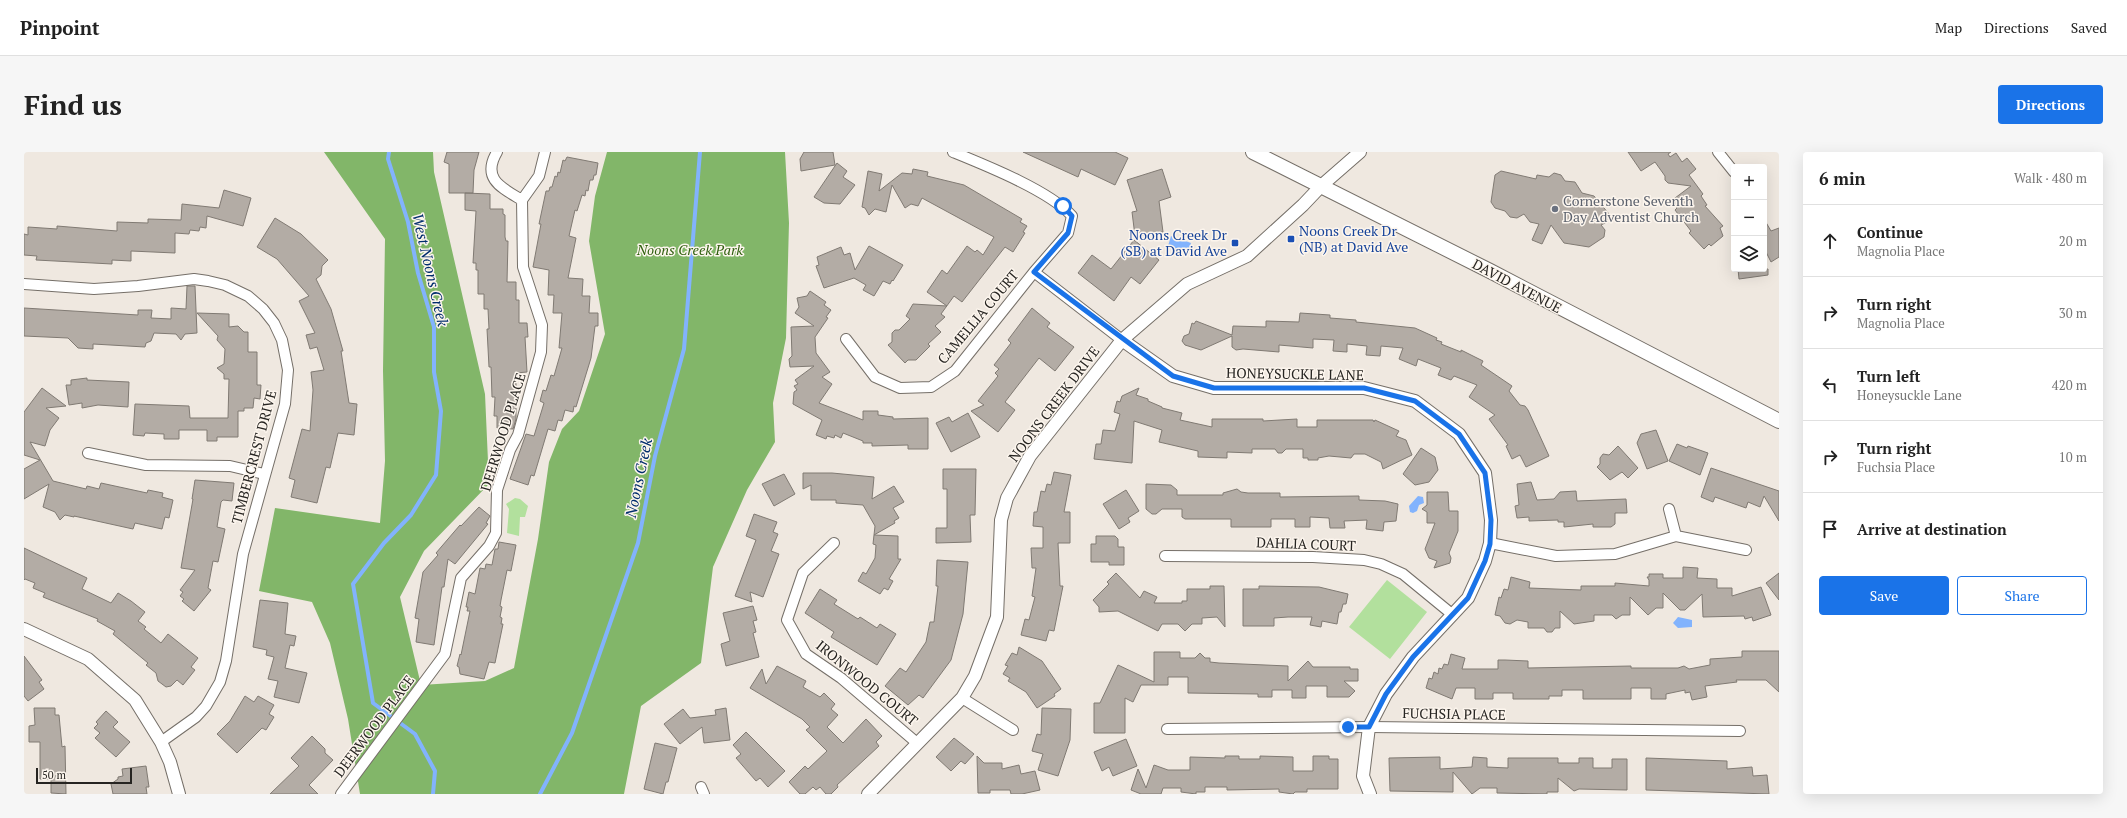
<!DOCTYPE html>
<meta charset="utf-8">
<style>
body{margin:0;font-family:"PT Serif",serif;background:#f6f6f6;color:#222}
.controls{position:absolute;right:12px;top:12px;display:grid;overflow:hidden;border-radius:4px;box-shadow:0 4px 16px #0002}
.controls button{width:36px;height:36px;display:grid;place-items:center;padding:0;border:0;border-bottom:1px solid #e0e0e0;background:#fff;color:#222;font:20px sans-serif}
.scale{position:absolute;left:12px;bottom:10px;width:96px;box-sizing:border-box;padding-left:4px;border:2px solid #262421;border-top:0;font-size:11px;line-height:14px;white-space:nowrap;color:#262421;-webkit-text-stroke:3px #fcf5ed;paint-order:stroke}
.stop{position:absolute;width:12px;height:12px;margin:-9px;border:3px solid #1a73e8;border-radius:50%;background:#fff}
.stop.end{background:#1a73e8;border-color:#fff;box-shadow:0 1px 4px #0008}
.list{margin:0;padding:0;list-style:none}
h2{display:flex;justify-content:space-between;align-items:center;height:52px;margin:0;padding:0 16px;font-size:17px}
h2 small{font-size:13px;font-weight:400;color:#767676}
.list li{display:grid;grid-template-columns:26px 1fr auto;gap:12px;align-items:center;box-sizing:border-box;height:72px;padding:0 16px;border-top:1px solid #e0e0e0}
.list b{display:block;font-size:15px;white-space:nowrap}
.list p{margin:0;font-size:13px;white-space:nowrap;color:#767676}
.list em{font-size:13px;font-style:normal;color:#767676}
.actions{display:flex;gap:8px;padding:12px 16px}
.actions a{flex:1;padding:9px 0;border:1px solid #1a73e8;border-radius:4px;text-align:center;font-size:14px;color:#1a73e8}
.actions .main{background:#1a73e8;color:#fff}
.icon{flex:none;width:22px;height:22px;fill:none;stroke:currentColor;stroke-width:2;stroke-linecap:round;stroke-linejoin:round}
.map{position:relative;flex:none;width:1755px;height:642px;overflow:hidden;border-radius:4px}
header{display:flex;align-items:center;gap:24px;box-sizing:border-box;height:56px;padding:0 20px;background:#fff;border-bottom:1px solid #e0e0e0}
header strong{font-size:19px}
nav{display:flex;gap:22px;margin-inline-start:auto;font-size:14px}
.intro{display:flex;align-items:center;justify-content:space-between;box-sizing:border-box;height:96px;padding:0 24px}
h1{margin:0;font-size:28px}
.button{padding:10px 18px;border-radius:4px;background:#1a73e8;color:#fff;font-size:14px;font-weight:700}
main{display:flex;gap:24px;padding:0 24px}
aside{flex:1;background:#fff;border-radius:4px;box-shadow:0 4px 16px #0002}
.map>svg:first-child{display:block}
</style>
<header>
<strong>Pinpoint</strong>
<nav><a>Map</a><a>Directions</a><a>Saved</a></nav>
</header>
<div class="intro"><h1>Find us</h1><a class="button">Directions</a></div>
<main>
<div class="map">
<svg width="1755" height="642" viewBox="0 0 1755 642">
<rect width="100%" height="100%" fill="#efe8e0"/>
<path fill="#b2e09d" d="M491,346L496,347L504,354L501,365H496L495,384L483,381L485,357L482,352Z
M1363,428L1403,460L1366,507L1325,475Z"/>
<path fill="#82b669" d="M300,0H409L410,20L461,242L465,332L400,399L376,445L397,533L461,529L490,516L514,387L525,310L538,277L555,259L581,182L565,89L571,44L583,0H761L765,71L762,186L749,251L751,290L723,338L689,415L677,511L617,554L600,642H336L324,567L306,491L288,450L235,439L251,356L356,371L361,309L359,219L361,87Z"/>
<path fill="#82b3fd" d="M1147,84L1167,91L1164,101L1144,94Z
M1394,344L1399,345L1400,351L1395,353L1393,359L1389,361L1386,360L1385,354Z
M1654,465L1668,468V475L1654,476L1649,471Z"/>
<g fill="none" stroke-linecap="round" stroke-linejoin="round">
<path stroke="#82b3fd" stroke-width="4" d="M365,0L364,7L384,70L394,121L410,175V220L417,259L412,323L387,363L360,391L329,432L349,551L391,582L411,619L409,642
M516,642L548,581L614,391L631,304L660,197L676,0"/>
</g>
<path fill="#b3aca5" stroke="#807a73" d="M423,0H455L450,18L449,41H425V12L420,10Z
M780,0H809L811,13L777,19L776,7Z
M999,0H1091L1104,6L1091,33L1057,17L1054,25Z
M1604,0H1647L1644,2L1646,5L1652,1L1658,10L1663,6L1672,17L1665,23L1679,42L1677,44L1683,53L1681,54L1699,74L1696,76L1699,84L1687,94L1685,92L1680,97L1665,81L1667,79L1651,58L1653,56L1647,49L1667,34L1644,31L1641,28V24L1631,10L1617,19Z
M543,5L574,11L572,23H570L569,28H566L564,39L562,38L561,44L558,43L553,59L551,58L545,84L552,86L544,126L559,127L558,144H566L565,161H574V174H571L567,206L552,255L550,254L549,260L541,258L538,269L534,268L531,279L524,277L510,324L507,323L504,333L486,327L502,282L510,284L520,251L516,249L519,238L522,239L527,223L530,224L538,196H535L538,161H529L530,143H524L525,118L509,115L517,72H515L522,39H525L526,35H528L531,24L533,25L534,20L536,21L539,8L541,9Z
M813,11L823,19L819,25L831,33L816,52L800,51L790,45Z
M889,17L904,20L903,24L940,33L998,67L996,70L1003,74L999,80L1001,81L989,100L981,95L938,150L930,144L917,162L921,165L911,174L917,180L904,192L906,194L892,208H884L881,211L864,193L868,190V181L871,178H875L886,167L882,164L889,152L923,154L903,140L918,118L923,122L943,94L951,100L953,98L959,103L970,85L898,46L894,54L887,52L881,56L868,33L862,60L851,57L845,63L841,56L838,55L844,19L858,22L855,39L878,21L888,22Z
M1138,17L1147,45L1135,49L1139,80L1111,84L1108,60L1113,59L1103,28Z
M1477,19L1512,27L1513,23L1525,25L1530,21L1537,23L1541,29L1551,30L1558,41L1570,44L1585,62L1583,70L1577,73L1581,78L1580,85L1565,95L1540,91L1527,73L1518,92L1508,88L1515,72L1506,70L1500,62L1493,66L1486,65L1481,59L1471,56L1467,50L1471,23Z
M200,38L227,46L219,74L183,64L182,76L176,75L175,79L166,78L165,82L151,81V101L107,99V109L88,108V112L12,108L13,104L0,103V82L4,83V75L33,77V74L93,79V70L124,71V67L157,68L158,52L195,56Z
M441,41L466,42V57H479V62L481,63V85L482,89H484L483,130H492V148H495V171H503L504,185H501L503,220L492,221V267L489,277L473,276V264H470L471,245H468L467,215H465L463,177H465L464,157H460V142H454V118H452V111H449L452,59L441,58Z
M251,66L277,82L304,108L298,114L297,123L292,127L307,157L319,199H317L325,251L333,252L330,283L314,281L306,316L302,315L293,351L267,345L271,328L265,326L278,277L286,279L289,238L287,220L300,218L293,195L286,197L282,183L291,181L275,149L285,144L253,107L233,95Z
M1740,67L1747,79L1755,76V105L1747,110L1740,96Z
M1110,88L1135,108L1116,132L1107,125L1090,149L1054,121L1068,103L1087,117Z
M845,94L879,113L869,129L868,128L866,132L859,129L850,144L839,138L842,133L830,126L800,136L792,114L795,113L793,105L817,95L820,103L826,101L831,118Z
M1714,117H1744V123L1715,127Z
M163,134H171L173,181L161,182L157,188L152,182L130,181L127,189L122,191L121,195L69,192V197L54,196L44,186L0,184V156L114,163V158H128L127,166L147,167V156L162,157Z
M786,139L802,150L800,153L807,158L802,165L804,166L791,185L792,201L806,220L798,225L808,232L795,251L839,268V259H854V263L869,265V267L904,266V297H884V293L848,294V291H839V289L819,281L817,286L811,283L810,286L803,284L802,287L792,283L798,268L769,252L770,240L773,238L770,234L774,232L771,228L790,214L766,215L765,207L768,204L767,175L790,174L771,161L775,155L773,146L783,144Z
M1008,156L1026,171L1023,175L1050,195L1031,219L1015,206L981,250L991,258L974,280L947,259L960,253L954,249L974,224L971,221L975,217L970,213L987,191L984,188Z
M173,161L205,162V175L214,174L220,180H224V200H233V233H237L236,247L230,246L229,256H220V259H214V285H193V289H183V278H155V287H140V282L121,281L120,284L109,283L111,252L165,254L166,266H204L205,227H200V222L193,216L200,212L201,197L193,188L194,184Z
M1276,161L1306,163V166L1332,168V170L1391,176L1413,186L1412,188L1418,190L1417,192L1437,200V198L1459,209L1457,213L1488,234L1485,239L1496,253L1501,254L1504,258L1525,304L1502,315L1496,303L1488,307L1482,294L1484,293L1465,267L1471,263L1445,245L1453,233L1430,224L1427,228L1414,223L1417,216L1394,207L1392,214L1375,207L1379,196L1357,194L1356,204L1342,203L1343,194L1323,192V200L1309,199L1310,188L1289,187V196L1255,193V200L1219,197L1212,198L1208,195V184L1177,198L1161,193L1158,189L1160,184L1165,182L1168,171L1170,172L1172,169L1208,183L1209,174L1242,175V169L1275,170Z
M63,226V228L105,230L104,255L74,253L58,256V251L45,253L42,233H47V228Z
M18,236L42,254L22,256L35,266L26,278L21,294L6,290L29,329L62,337L63,334L75,337L77,331L123,341L124,338L139,341L138,345L149,348L145,366L141,365L138,377L111,371L109,377L50,364V365L41,363L36,368L31,360L19,355L25,332L0,347V317L16,308L0,303V260Z
M1115,236L1112,243L1124,247V249L1138,255V256L1158,261L1156,268L1188,275V267H1239V269L1273,267V275H1293V268H1349L1350,270L1351,268L1375,279L1372,284L1382,288L1388,303L1359,317L1357,310L1341,302H1330L1327,306L1305,304L1294,306V308H1284V306H1279V297H1262L1258,301H1254L1251,297H1228V301L1203,300V306L1174,305V299L1135,290L1138,278L1110,269L1108,311L1070,307L1072,292H1077L1079,278L1091,279L1096,262L1090,260L1093,249L1096,250L1098,244Z
M944,261L956,285L927,300L912,271L925,265L928,270Z
M1632,278L1644,309L1623,317L1613,291L1617,282Z
M1653,292L1663,296L1664,294L1684,301L1676,323L1645,309Z
M1594,294L1614,316L1604,326L1598,320L1586,328L1573,315L1576,312V306L1579,302L1585,303Z
M1397,296L1411,305L1414,318L1405,330L1391,333L1379,322Z
M1687,316L1755,339V369L1740,344L1736,355L1724,350L1722,356L1691,345L1689,350L1677,345Z
M919,317H952L951,363H946L947,390L912,391V376H923V337H919Z
M1030,320L1047,323L1040,360H1046V391H1034L1036,434H1039L1030,479L1025,478L1022,489L997,483L1001,467L1005,468L1011,445L1008,444L1012,416H1008L1007,396H1019V375L1009,374L1010,360H1013L1017,339L1021,340L1023,332L1027,333Z
M779,321H808L850,325L848,347L870,334L880,350L869,356L875,366L870,369L871,371L850,383L874,384V407H877L865,427L869,429L864,438L860,436L856,442L834,429L839,420L842,422L851,406L852,393L849,392L851,374L839,353L812,351V348H787V333L779,337Z
M760,322L771,342L750,354L738,332Z
M171,328L210,331L208,349L199,348L197,350L193,375L201,377L194,410L189,409L184,436L187,438L170,459L158,449L160,447L156,444L159,440L156,438L171,418L157,416L169,347H168Z
M1507,330L1513,348L1530,347L1536,340L1552,339L1553,349L1602,347L1603,361H1591V372L1587,375H1569V372L1540,375V370H1534V368L1505,369V365L1493,366L1491,354L1495,353L1493,332Z
M1122,332L1147,333L1153,338V343H1199V341L1213,337L1217,340L1224,341H1256V345L1335,344V348L1361,349L1374,352L1372,369L1360,370L1359,379L1342,377L1343,368L1320,369L1321,376H1306L1305,366L1286,365V375H1271V367H1247V375H1207V367H1161L1158,365V357H1138L1132,362H1128L1122,357Z
M1102,338L1115,359L1104,366L1106,370L1095,377L1079,352Z
M1403,340H1424L1425,359H1434V379L1425,401L1427,406L1426,411L1410,416L1413,409L1405,406L1401,397L1411,371H1403V360L1398,357L1403,353Z
M455,355L466,364L462,371L464,372L431,412L424,407L420,435H418L410,493L392,490L395,467L391,466L399,420L414,403L412,401L436,373L437,374Z
M730,362L753,370L749,380L754,382L747,399L755,402L739,445L726,440L728,450L711,444L732,388L722,384Z
M1072,384H1091L1094,387V395H1100V413H1085V410H1067V392H1072Z
M475,390L492,393L487,419L483,418L477,448L476,454L478,455L476,465L478,466L477,472H479L471,511L465,510L460,527L436,522L435,515L433,514L436,502L437,503L446,459H443L444,455H442L445,440L451,442L456,416L461,417L462,412L468,413L471,397H474Z
M0,396L63,426L58,437L87,451L94,441L107,449L121,460L114,469L122,475L120,477L137,491L144,482L174,506L167,515L171,518L159,533L153,528L147,534L142,535L134,529L132,521L122,513L124,511L89,482L91,479L73,469L74,467L19,445L21,441L9,436L11,431L1,427L0,428Z
M913,408L944,410L939,462L927,508L899,546L895,543L884,553L861,534L876,516L882,520L902,490L906,470H910L914,434H912Z
M1659,415L1674,416L1673,426L1693,427V436H1708V444L1737,435L1747,463L1729,469L1728,465L1721,467L1720,464L1679,465L1678,442L1661,458H1656L1639,441V456H1632L1624,463L1606,445V463H1598L1592,467L1588,463H1570V469L1550,472L1536,459V476H1531L1528,480H1523L1520,476H1504V470L1493,468L1486,472L1481,471L1476,464L1471,463L1475,445L1477,446L1480,437L1484,438L1487,425L1506,430L1505,436L1557,438V434H1591V431L1625,434V428L1623,425H1625V422H1639V426H1659Z
M1092,421L1116,446L1120,439L1133,445L1130,451H1158V449H1163V437H1186V434H1200L1201,475L1193,465L1178,466V472H1168L1161,479L1154,472H1138L1134,479L1094,459L1075,460V455L1069,448L1085,432L1083,430Z
M1755,421V448L1742,431Z
M1235,434L1295,435L1324,442L1322,452H1319L1317,460H1315L1313,472L1298,469L1297,475L1286,473L1288,465H1264L1250,466V474H1219V437H1235Z
M796,437L813,448L810,452L834,467L836,465L853,476L856,472L872,482L853,513L807,485L810,480L781,461Z
M236,448L264,451L261,482L272,484L270,494L266,493L261,516L283,521L275,551L250,545L254,529L244,527L250,505L242,503L243,498L229,495Z
M729,454L733,468L729,469L732,480L729,481L735,505L702,514L697,492L706,489L699,461Z
M995,495L1018,509L1037,537L1030,542L1031,544L1013,556L1002,540L984,529L986,526L979,522L984,514L981,513L988,501L993,503Z
M1718,499H1755V540L1742,528H1712L1713,530L1681,534L1683,545L1668,548L1666,540L1661,541V538L1642,542V547H1627V536H1607V547H1559V538H1538V544H1525V547H1489V541H1469V547H1451V536H1432L1428,547L1402,536L1405,526L1408,527L1410,520L1414,522L1415,516L1418,517L1420,512L1424,513L1427,502L1441,506L1438,517H1474V508H1481L1504,509V516L1607,514V516H1654L1660,514L1665,517L1686,513V507L1718,505Z
M1130,500H1156V506H1171L1176,501L1181,506H1186V510L1195,511L1264,514V529L1284,509L1289,515H1326V517H1334V529H1320L1331,539L1325,545H1303V534H1282V546H1268V538H1248V545H1234V542L1164,541V525H1144V533H1117L1109,550L1101,546V581H1070V551H1076L1094,513L1130,530Z
M0,504L18,528L15,530L20,537L4,549L0,544Z
M753,514L782,529L779,535L796,545L800,541L811,552L807,557L814,563L803,575L819,591L842,567L858,584L852,590L855,594L813,633L814,635L807,642H802L796,635L792,638L789,635L781,642H776L765,630L781,614L784,617L803,599L782,578L786,575L778,567L726,536L738,517L742,532Z
M221,544L230,550L234,544L250,553L245,562L250,565L242,578L238,576L213,601L193,582L206,569Z
M10,556H31V563H35L38,595L41,594L42,642L27,641V627H16V590H5V574L11,573Z
M702,556L706,588L680,591L678,575L656,592L640,572L659,557L666,566L692,563L691,558Z
M1018,556L1047,557L1046,588L1034,624L1014,618L1019,602L1008,599L1013,582L1017,583Z
M82,559L94,570L89,575L106,590L92,605L71,586L76,581L70,576L74,572L72,570Z
M722,580L761,619L744,635L736,626L732,629L712,606L717,602L709,593Z
M288,584L301,597V601L309,608L285,633L294,642H246L275,614L267,606Z
M930,586L950,602L941,612L937,609L927,619L912,605Z
M1102,587L1113,614L1089,624L1085,615L1078,619L1070,600Z
M631,591L653,596L644,630H642L639,642L620,637Z
M953,604L960,611H978V617L995,613L997,622L1011,619L1016,638L998,642H987L986,638H966V641H954Z
M1201,604H1215V607H1236V604L1269,605V619H1289V604H1305V607H1314V637H1283V640H1271L1269,642L1255,640V637L1203,638V635H1181V640H1172V642L1157,640V636H1139L1137,642H1117L1107,638L1114,617L1122,636L1130,613L1144,618H1166V605L1201,606Z
M1416,605V617L1448,615L1449,605L1463,606V615L1484,616V606H1534V611H1555V606H1569V616H1588V607H1603V638L1555,637L1550,639L1534,626V640H1523V642L1473,641V636H1456L1448,642L1429,620V640L1366,639L1365,606Z
M1622,606L1703,609V617L1728,615L1729,624L1743,623L1745,642L1622,638Z
M122,614L125,635H122L123,642H89L87,632L94,627V625L99,624L98,617Z"/>
<g fill="none" stroke-linecap="round" stroke-linejoin="round">
<g stroke="#756f68" stroke-width="12">
<path id="minor" d="M473,0C457,27 478,36 498,48
M1694,0L1710,20
M1010,120L1098,188
M0,132L70,137L114,134L170,127L184,129L201,133L224,144L239,157L250,171L258,188L264,218L261,252L219,402L202,509L196,530L182,554L172,565L137,590
M822,187L851,225L876,236L907,235L931,219L1010,120L1044,81L1048,64C1026,39 961,13 929,0
M64,301L122,313L206,314L240,322
M1645,357L1652,384
M810,391L779,421L763,468L782,502L817,526L893,591
M1466,391L1532,404L1591,402L1652,384L1722,398
M1141,404L1289,405L1340,408L1357,412L1379,422L1429,463
M938,546L989,578
M1143,577L1345,575L1716,579
M677,635L680,642
M317,642L421,502L437,426L465,394L472,381L473,338L486,298L494,283L517,200L518,173L499,115L498,48L515,24L521,0"/>
</g>
<g stroke="#756f68" stroke-width="14">
<path id="tertiary" d="M1098,188L1149,224L1190,236H1340L1391,249L1435,282L1461,321L1467,368L1466,391L1461,409L1444,446L1389,505L1362,542L1345,575L1339,624L1346,642
M0,477L64,507L111,548L137,590L146,610L155,642
M844,642L938,546L951,524L973,465L977,368L983,346L1006,304L1098,188L1163,132L1223,104L1279,53L1297,34L1336,0"/>
</g>
<g stroke="#756f68" stroke-width="16">
<path id="secondary" d="M1229,0L1466,119L1755,269"/>
</g>
<use href="#minor" stroke="#fff" stroke-width="10"/>
<use href="#tertiary" stroke="#fff" stroke-width="12"/>
<use href="#secondary" stroke="#fff" stroke-width="14"/>
</g>
<g fill="none" stroke-linecap="round" stroke-linejoin="round">
<path stroke="#1a73e8" stroke-width="5" d="M1039,54L1048,64L1044,81L1010,120L1149,224L1190,236H1340L1391,249L1435,282L1461,321L1467,368L1466,392L1461,409L1444,446L1389,505L1362,542L1345,575H1324"/>
</g>
<circle fill="#6b7280" stroke="#fcf5ed" stroke-width="1.5" cx="1531" cy="57" r="4"/>
<g fill="#1a4fb4" stroke="#fcf5ed" stroke-width="1.5">
<rect x="1263" y="83" width="8" height="8" rx="2"/>
<rect x="1207" y="87" width="8" height="8" rx="2"/>
</g>
<g text-anchor="middle" stroke-width="3" stroke-linejoin="round" paint-order="stroke">
<g font-size="14" fill="#5b616d" stroke="#fcf5ed" text-anchor="start">
<text x="1539" y="54">Cornerstone Seventh<tspan x="1539" dy="16">Day Adventist Church</tspan></text>
</g>
<g font-size="14" fill="#164399" stroke="#fcf5ed" text-anchor="start">
<text x="1275" y="84">Noons Creek Dr<tspan x="1275" dy="16">(NB) at David Ave</tspan></text>
<text x="1203" y="88" text-anchor="end">Noons Creek Dr<tspan x="1203" dy="16">(SB) at David Ave</tspan></text>
</g>
<g font-size="14" font-style="italic" fill="#2f5f0e" stroke="#fcf5ed">
<text x="666" y="103">Noons Creek Park</text>
</g>
<g font-size="14" fill="#262421" stroke="#fcf5ed">
<text transform="translate(1493 134) rotate(28)" y="5">DAVID AVENUE</text>
<text transform="translate(954 165) rotate(-50)" y="5">CAMELLIA COURT</text>
<text transform="translate(1271 222) rotate(1)" y="5">HONEYSUCKLE LANE</text>
<text transform="translate(1030 252) rotate(-53)" y="5">NOONS CREEK DRIVE</text>
<text transform="translate(479 280) rotate(-73)" y="5">DEERWOOD PLACE</text>
<text transform="translate(230 305) rotate(-75)" y="5">TIMBERCREST DRIVE</text>
<text transform="translate(1282 392) rotate(2)" y="5">DAHLIA COURT</text>
<text transform="translate(843 531) rotate(39)" y="5">IRONWOOD COURT</text>
<text transform="translate(1430 562) rotate(1)" y="5">FUCHSIA PLACE</text>
<text transform="translate(350 574) rotate(-53)" y="5">DEERWOOD PLACE</text>
</g>
<g font-size="15" font-style="italic" fill="#002d6c" stroke="#fcf5ed">
<text transform="translate(406 118) rotate(77)" y="5">West Noons Creek</text>
<text transform="translate(615 326) rotate(-78)" y="5">Noons Creek</text>
</g>
</g>
</svg>
<div class="controls">
<button>+</button>
<button>−</button>
<button><svg class="icon" aria-label="layers" viewBox="0 0 24 24"><path d="M12 4l9 5-9 5-9-5zM3 14l9 5 9-5"/></svg></button>
</div>
<div class="scale">50 m</div>
<div class="stop" style="left:1039px;top:54px"></div>
<div class="stop end" style="left:1324px;top:575px"></div>
</div>
<aside>
<h2>6 min<small>Walk · 480 m</small></h2>
<ul class="list">
<li><svg class="icon" aria-label="ahead" viewBox="0 0 24 24"><path d="M12 20V5M6 11l6-6 6 6"/></svg><div><b>Continue</b><p>Magnolia Place</p></div><em>20 m</em></li>
<li><svg class="icon" aria-label="right" viewBox="0 0 24 24"><path d="M7 20v-9h11M14 6l5 5-5 5"/></svg><div><b>Turn right</b><p>Magnolia Place</p></div><em>30 m</em></li>
<li><svg class="icon" aria-label="left" viewBox="0 0 24 24"><path d="M17 20v-9H6M10 6l-5 5 5 5"/></svg><div><b>Turn left</b><p>Honeysuckle Lane</p></div><em>420 m</em></li>
<li><svg class="icon" aria-label="right" viewBox="0 0 24 24"><path d="M7 20v-9h11M14 6l5 5-5 5"/></svg><div><b>Turn right</b><p>Fuchsia Place</p></div><em>10 m</em></li>
<li><svg class="icon" aria-label="arrive" viewBox="0 0 24 24"><path d="M6 21V4h12l-3 4 3 4H6"/></svg><div><b>Arrive at destination</b></div></li>
</ul>
<div class="actions"><a class="main">Save</a><a>Share</a></div>
</aside>
</main>
